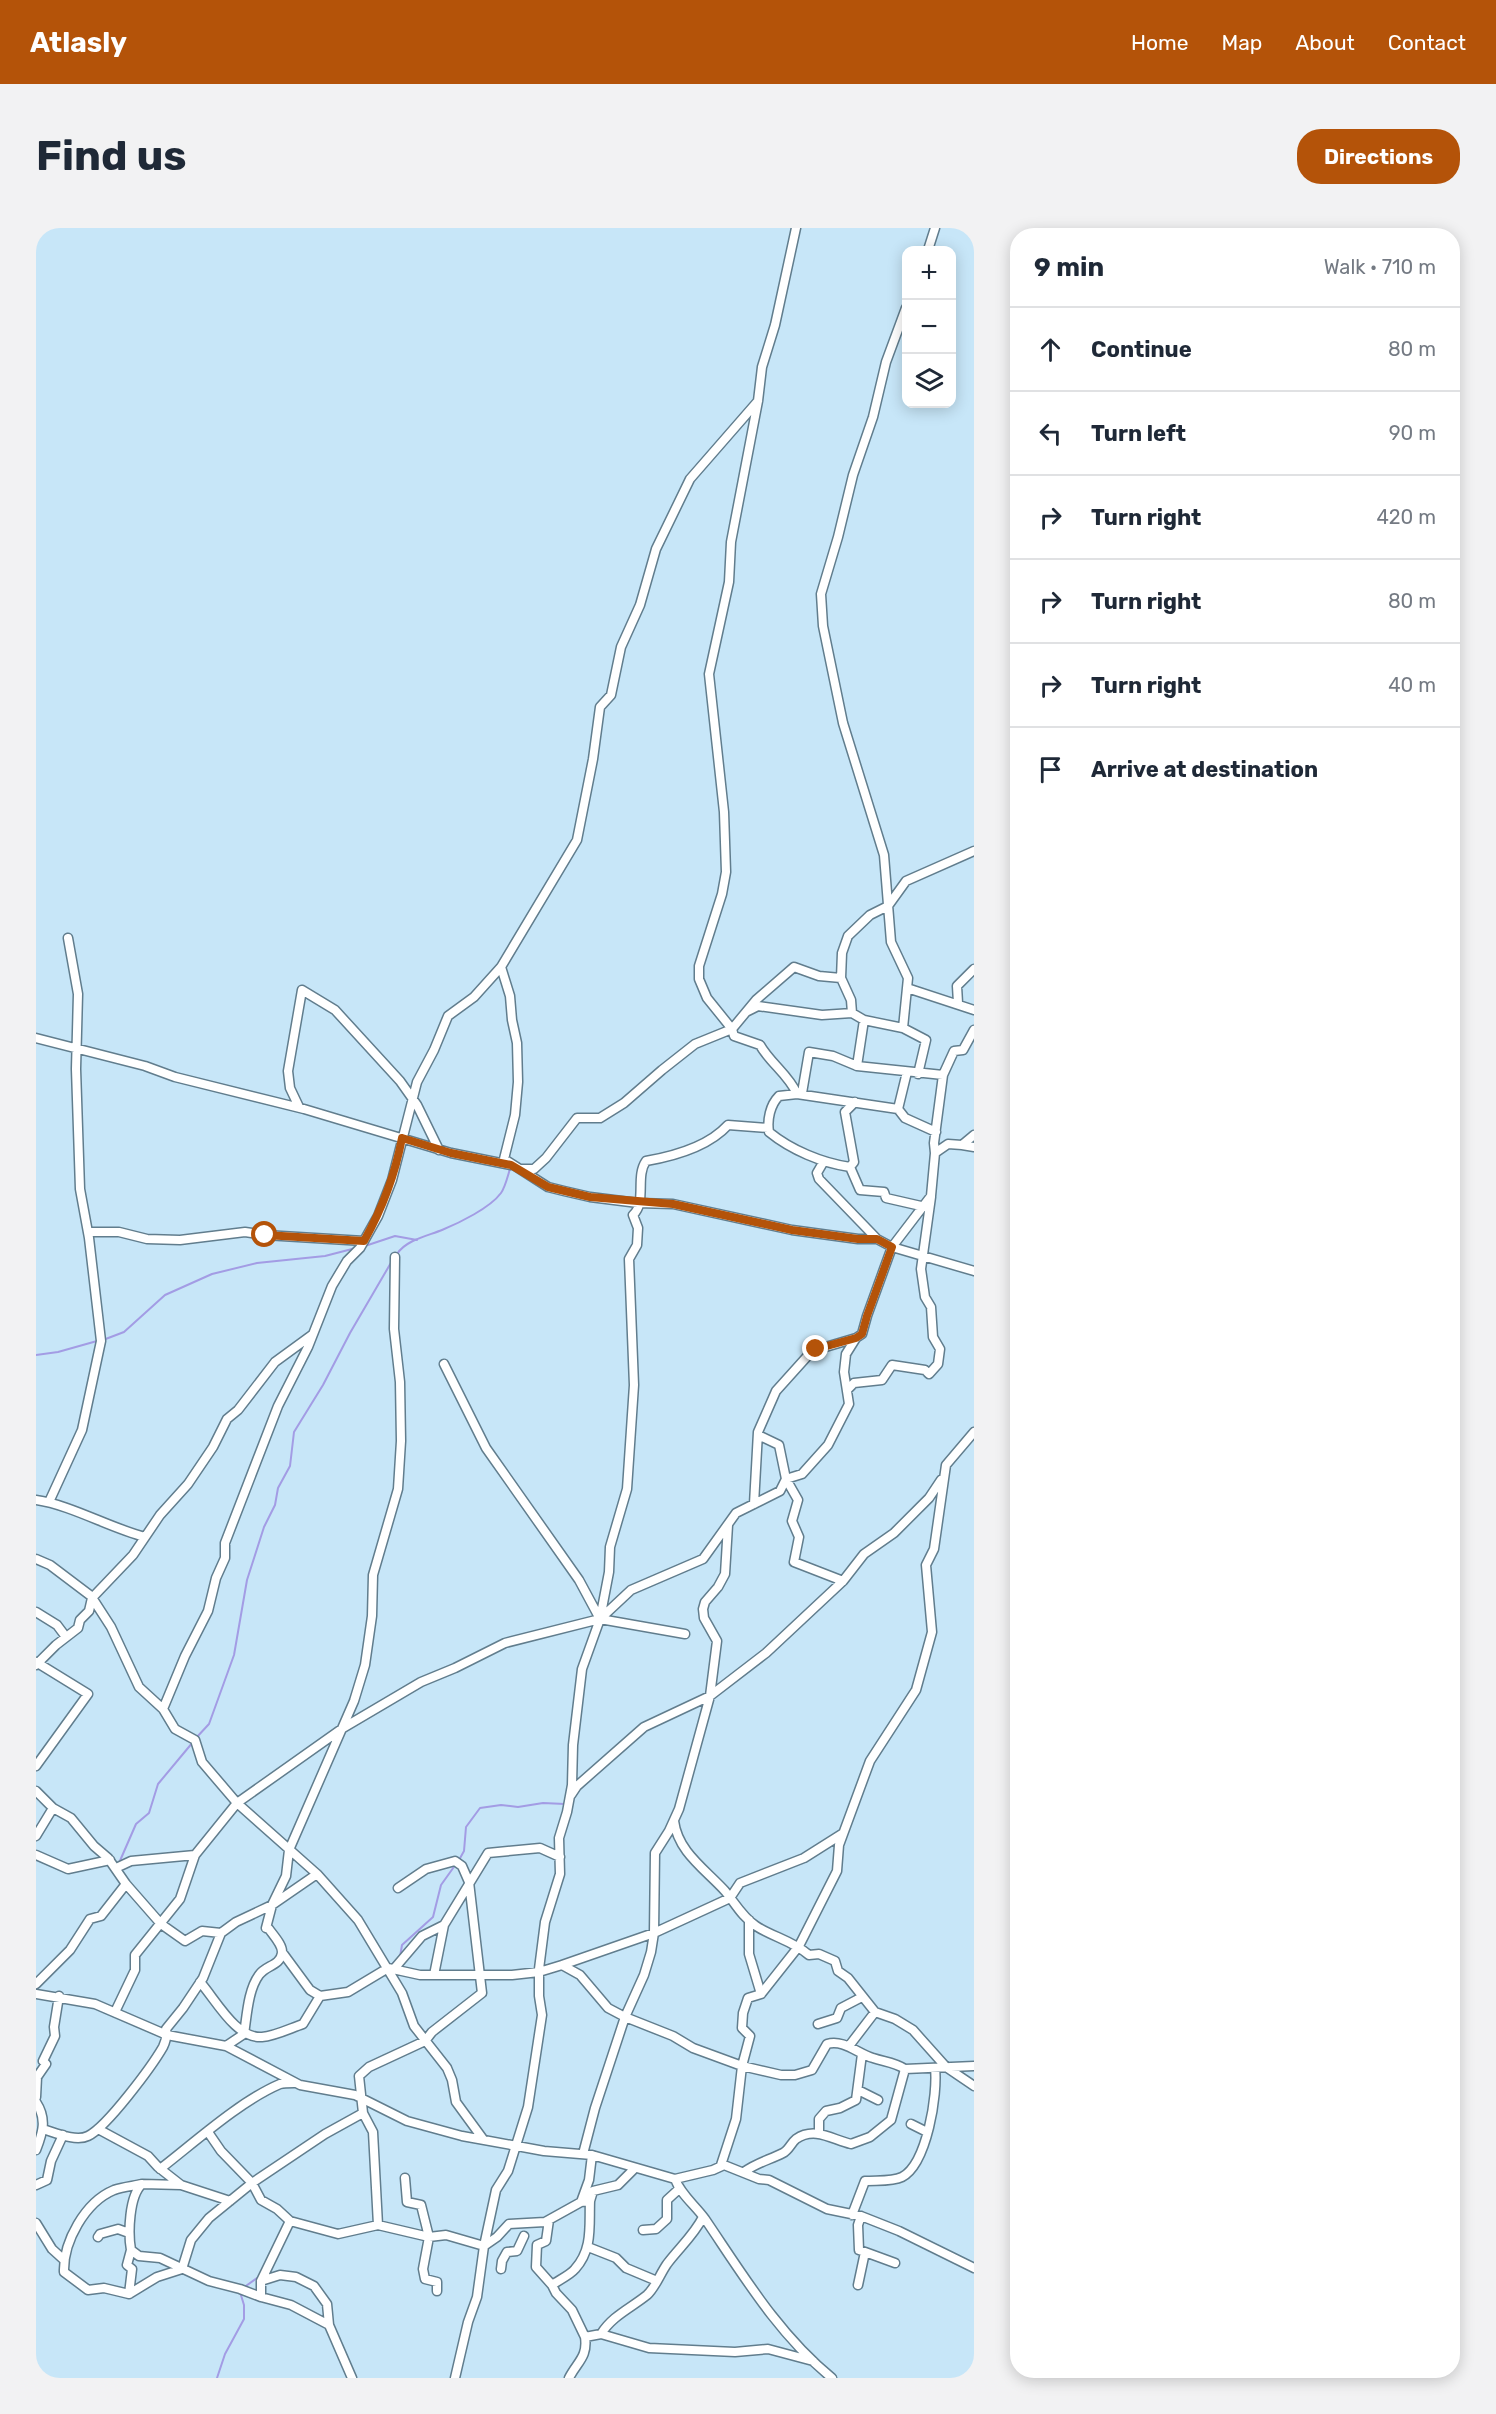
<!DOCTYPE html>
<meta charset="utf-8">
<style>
body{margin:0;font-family:Rubik,sans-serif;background:#f2f2f3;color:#1f2937}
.controls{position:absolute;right:18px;top:18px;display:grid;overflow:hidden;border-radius:12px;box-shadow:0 3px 15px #0003}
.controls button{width:54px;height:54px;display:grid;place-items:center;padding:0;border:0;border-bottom:2px solid #e0e1e3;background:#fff;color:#1f2937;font:30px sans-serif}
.stop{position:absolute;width:18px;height:18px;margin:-14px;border:4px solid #b45309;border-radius:50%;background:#fff}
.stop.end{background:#b45309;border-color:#fff;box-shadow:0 2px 6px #0008}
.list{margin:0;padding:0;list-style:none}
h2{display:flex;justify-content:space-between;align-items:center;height:78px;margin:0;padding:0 24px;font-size:26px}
h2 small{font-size:20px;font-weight:400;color:#747a83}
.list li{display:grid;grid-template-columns:39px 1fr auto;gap:18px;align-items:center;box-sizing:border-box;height:84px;padding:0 24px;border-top:2px solid #e0e1e3}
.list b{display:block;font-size:22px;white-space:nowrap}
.list em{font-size:20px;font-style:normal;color:#747a83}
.icon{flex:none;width:33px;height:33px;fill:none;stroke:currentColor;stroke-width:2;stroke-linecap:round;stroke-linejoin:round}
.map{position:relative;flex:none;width:938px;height:2150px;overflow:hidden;border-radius:24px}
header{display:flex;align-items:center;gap:36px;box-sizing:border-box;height:84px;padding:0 30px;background:#b45309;color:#fff}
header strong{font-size:28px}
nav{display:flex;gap:33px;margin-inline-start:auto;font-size:21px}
.intro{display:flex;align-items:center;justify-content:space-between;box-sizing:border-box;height:144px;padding:0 36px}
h1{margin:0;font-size:42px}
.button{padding:15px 27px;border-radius:24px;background:#b45309;color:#fff;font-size:21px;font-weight:700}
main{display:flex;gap:36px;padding:0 36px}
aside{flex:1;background:#fff;border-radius:24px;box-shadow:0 3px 15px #0003}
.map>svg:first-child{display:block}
</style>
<header>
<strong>Atlasly</strong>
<nav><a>Home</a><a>Map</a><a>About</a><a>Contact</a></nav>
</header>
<div class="intro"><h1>Find us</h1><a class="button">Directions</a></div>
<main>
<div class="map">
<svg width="938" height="2150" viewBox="0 0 938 2150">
<rect width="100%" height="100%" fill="#c7e6f8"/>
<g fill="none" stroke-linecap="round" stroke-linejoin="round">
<path stroke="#a39ce4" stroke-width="2" d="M329,1018L359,1008L381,1012
M361,1026C370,1012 391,1008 406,1002C423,995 454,980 465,965C470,958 472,946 475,938
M67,1112L88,1104L129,1067L176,1046L221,1035L289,1028L320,1020
M0,1127L22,1124L61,1113
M160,1510L173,1496L198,1427L211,1352L228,1299L239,1277L242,1260L254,1238L258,1204L287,1157L314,1105L356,1033
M423,1632L428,1623L430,1599L444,1580L465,1577L482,1579L507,1575L529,1576
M83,1635L100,1596L113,1585L122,1556L157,1514
M354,1738L364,1729L366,1717L397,1689L405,1657L420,1636
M207,2060L221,2050
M181,2150L189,2126L208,2091V2077L204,2064"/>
<g stroke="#617d8d" stroke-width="11">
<path id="street" d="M760,0L739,97L726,139L722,173L695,314L693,354L673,446L688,584L690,644L686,666L663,738V751L671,770L696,801L698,808L724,817C734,835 753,847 761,866L862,881L869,890L900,904
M892,22L899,0
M465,739L474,768L476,792L481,815L482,854L479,887L468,931L512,959L528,963L554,969L602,975L637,976L756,1002L822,1011H841L856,1019L938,1043
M871,760L938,782
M922,775L921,758L938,741
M712,783L722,778L786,787L816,785L828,792L867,800L890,812L882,846
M816,785L815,772L805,750L806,725L812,708L834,687L852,678L870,653L938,623
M867,800L872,750L855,714L848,627L807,495L787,398L785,366L802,309L817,247L837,189L850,134L870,80
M0,810L109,838L139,849L268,881L415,925L475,937
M821,838L828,792
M766,865L773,824L797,828L821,838L907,847
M761,866L743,868C734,877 731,892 733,904C755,922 786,935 814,939L824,962L848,964L850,970L885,978
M263,879L254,860L252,843L266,762L299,782L364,853L381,877L403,922
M862,881L871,844
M926,917L938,919
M899,925L898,915L907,847L918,823L927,822L938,802
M788,933L781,945L783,951L841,1011
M814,939L818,934L809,884L819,874
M484,941H498L510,930L541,890H564L588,875L626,842L659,816L696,801L720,772L758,739L783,748L805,750
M52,1004H83L111,1011L144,1012L209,1004L229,1007L328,1013
M408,1136L450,1220L543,1352L564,1391L649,1406
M812,1161L818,1155L846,1152L856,1137L889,1142L893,1146L902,1136L904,1121L897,1109L895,1079L889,1069L885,1041L895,969
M722,1207L743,1217L750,1251L762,1272L756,1293L763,1309L758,1334L807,1353
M0,1272C35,1277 74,1300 109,1309
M13,1274L46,1202L65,1113L53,1010L44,961L40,841L42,766L32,710
M718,1276L722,1204L740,1163L776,1123L820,1110
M0,1331L14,1337L55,1368L75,1399L103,1459L127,1481L139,1501L159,1512L166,1534L201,1575L281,1646L322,1692L366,1765L378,1798L411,1840L416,1852L420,1874L447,1911
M0,1384L21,1397L30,1409
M0,1434L52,1466L0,1538
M0,1437L20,1417L42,1400L44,1392L53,1383L56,1370L97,1327L124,1287L152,1256L177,1219L191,1191L202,1182L239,1134L276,1107
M127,1481L149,1428L172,1383L180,1350L189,1330V1315L242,1178L272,1119L296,1058L311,1033L324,1020L342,988L356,952L381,854L398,822L412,788L438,769L465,739L541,612L557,531L564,479L575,467L585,419L604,377L620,321L654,251L722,173
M0,1563L17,1580L35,1590L58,1618L72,1630L90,1656L125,1696L149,1713L166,1703L185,1705
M535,1567L541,1558L608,1499L674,1468L730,1425L807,1353L828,1326L858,1305L893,1270L905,1252
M638,1593C642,1624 669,1641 689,1663C699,1675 706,1689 720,1698C737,1709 757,1713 773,1727L783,1726L799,1733L802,1743L812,1750L839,1784L859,1791L877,1802L910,1839L938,1858
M0,1608L17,1580
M0,1627L32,1641L74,1632
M80,1640L95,1633L159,1627
M713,1692V1726L725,1766
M526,1737L618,1705L694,1670L704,1655L768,1630L806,1606
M357,1742L386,1708L408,1697L452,1625L504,1620L524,1629
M398,1747L408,1697
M164,1754C180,1772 200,1811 226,1809C239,1808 255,1800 267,1796L284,1768L274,1762L246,1724
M0,1756L34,1722L54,1691L65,1688L90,1656
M0,1766L59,1776L131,1807L190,1818L264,1857L319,1867L371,1893L426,1908L508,1923L556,1927L639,1951C645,1967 659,1977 669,1991C707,2047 742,2106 796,2150
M284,1768L312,1764L352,1740L384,1747H476L503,1744L526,1737L544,1747L572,1780L589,1789L637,1808L657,1820L706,1838L745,1847H759L776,1842L791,1816C808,1811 822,1826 837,1830C849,1834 858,1834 869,1841L938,1838
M79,1784L99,1742V1727L144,1671L159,1627L201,1575L307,1500L385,1454L419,1440L469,1415L564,1391L595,1362L667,1331L700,1285L744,1263L750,1251L766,1246L792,1217L813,1176L808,1144L810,1126L820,1110L826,1106L831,1088L856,1019L895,968L899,925L912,916L926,917L938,907
M782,1796L801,1790L805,1780L826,1769
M190,1818L208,1806C211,1787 212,1762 223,1747C230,1737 244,1738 246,1725C247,1717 237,1707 233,1701L230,1700L236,1677L250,1648L253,1622L318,1473L329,1437L336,1388L337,1347L362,1261L365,1213L364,1154L358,1101L359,1029
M813,1818L839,1784
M822,1862L842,1872
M0,1869L1,1849L10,1836L7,1833L19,1808L18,1799L23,1768
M0,1874C11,1891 7,1904 0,1922
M875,1896L891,1904
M7,1901C20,1905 40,1914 52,1908C71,1899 116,1838 127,1819C130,1813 131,1807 130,1801L147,1780L167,1750L185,1705L200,1694L236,1677L281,1646
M62,1901L112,1928L122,1939L145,1957L194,1973
M172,1904L185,1923L216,1955L225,1972L241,1981L254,1993L302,2006L342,1997L393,2009L410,2007L448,2018L461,2009L473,1996L509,1994L545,1974L554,1973L557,1963L582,1957L599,1940
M783,1905V1891L790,1883L804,1880L820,1872L826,1826
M547,1926L559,1880L589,1789L608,1747L615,1724L618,1705L619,1625L633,1603L643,1581L674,1468L681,1413L668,1390L667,1381L669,1374L682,1359L689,1346L692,1297
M685,1937L700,1891L706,1838L714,1808L706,1800L707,1785L712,1770L725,1766L763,1718L801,1643L803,1617L834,1533L880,1462L896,1404L890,1337L898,1321L910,1237L938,1204
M124,1941C159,1914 204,1873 244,1856C248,1855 253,1855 258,1855
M708,1944C720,1935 733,1932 747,1925C753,1922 755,1915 760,1911C779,1898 797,1912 815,1916L834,1909L855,1892L869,1841
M369,1950L371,1974L385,1977L393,2009L387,2041L389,2051L401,2054V2063
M639,1951L677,1942L688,1937L723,1951L733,1952L791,1981L825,1988L863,2003L938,2040
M106,1956C97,1958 86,1959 78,1962C49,1974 27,2014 28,2044L52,2062L68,2060L93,2066L121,2049L146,2041L155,2012L173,1990L216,1955L289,1906L327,1885
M0,1957L11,1952L15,1933L27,1907
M145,1957L106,1956C93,1968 92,2005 95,2022L103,2028L124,2030L173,2053L204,2061L225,2069
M545,1974L553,1952L556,1927
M816,1987L829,1953C840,1952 856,1954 866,1949C891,1936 902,1866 899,1840
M513,1992L510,2013L501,2017L500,2039L516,2057L520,2065L536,2082L549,2109
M254,1993L225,2053V2069L255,2077L293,2097L316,2150
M0,1995L16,2021L27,2031
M342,1997L337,1904L327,1885L323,1848L333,1839L389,1813L396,1804L446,1765L433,1654L426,1638L419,1633L390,1641L362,1660
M607,2002L620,2001L631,1991V1972L643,1961
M62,2009L64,2006L82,2001L93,2005
M552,2019L580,2030L590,2040L621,2053
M829,2024L859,2035
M465,2041L466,2033L471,2024L481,2023L488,2008
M225,2053L244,2047L260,2049L278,2058L291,2076L293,2097
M516,2057C523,2052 534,2047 539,2041C557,2021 553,1998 554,1973
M822,2057L829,2024L823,2022L822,1997L825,1988
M93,2066L96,2041L91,2037L95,2022
M565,2106L613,2120L699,2124L732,2121L777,2133
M419,2150L432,2094L441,2069L448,2018L460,1962L472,1943L492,1879L506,1787L503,1768V1741L509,1694L524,1646L523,1610L531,1584L536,1557L537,1517L546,1441L564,1391L573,1344L574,1319L591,1261L598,1157L593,1031L601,1017L602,1000L597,987C611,974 599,949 610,933C639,928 672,919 692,897L732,900
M533,2150C541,2134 552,2129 549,2109L565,2106C576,2088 595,2080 611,2067C619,2060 624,2046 631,2036C643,2020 658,2007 667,1989"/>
</g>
<use href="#street" stroke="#fff" stroke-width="8"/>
</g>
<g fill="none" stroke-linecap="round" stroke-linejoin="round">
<path stroke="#b45309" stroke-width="8" d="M229,1007L328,1013C346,981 359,947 366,910L415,925L475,937L512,959L554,969L637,976L756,1002L822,1011H841L856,1019L831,1088L826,1106L820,1110L780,1121"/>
</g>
</svg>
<div class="controls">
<button>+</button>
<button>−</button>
<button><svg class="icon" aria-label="layers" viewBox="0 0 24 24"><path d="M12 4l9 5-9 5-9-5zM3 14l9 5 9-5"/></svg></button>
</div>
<div class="stop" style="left:229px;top:1007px"></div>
<div class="stop end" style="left:780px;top:1121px"></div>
</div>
<aside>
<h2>9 min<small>Walk · 710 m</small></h2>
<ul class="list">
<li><svg class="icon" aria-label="ahead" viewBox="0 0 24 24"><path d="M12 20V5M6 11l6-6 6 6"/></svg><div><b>Continue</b></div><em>80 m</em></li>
<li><svg class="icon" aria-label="left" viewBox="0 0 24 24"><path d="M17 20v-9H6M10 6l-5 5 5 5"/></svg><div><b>Turn left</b></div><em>90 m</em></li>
<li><svg class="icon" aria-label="right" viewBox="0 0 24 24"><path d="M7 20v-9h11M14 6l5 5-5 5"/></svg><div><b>Turn right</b></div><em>420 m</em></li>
<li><svg class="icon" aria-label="right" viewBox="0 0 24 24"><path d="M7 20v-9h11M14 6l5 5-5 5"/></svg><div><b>Turn right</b></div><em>80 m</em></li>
<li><svg class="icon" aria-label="right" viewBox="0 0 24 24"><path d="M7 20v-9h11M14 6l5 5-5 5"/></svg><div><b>Turn right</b></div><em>40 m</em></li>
<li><svg class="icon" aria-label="arrive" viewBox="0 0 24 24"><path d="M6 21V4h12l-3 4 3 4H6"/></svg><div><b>Arrive at destination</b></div></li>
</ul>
</aside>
</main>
